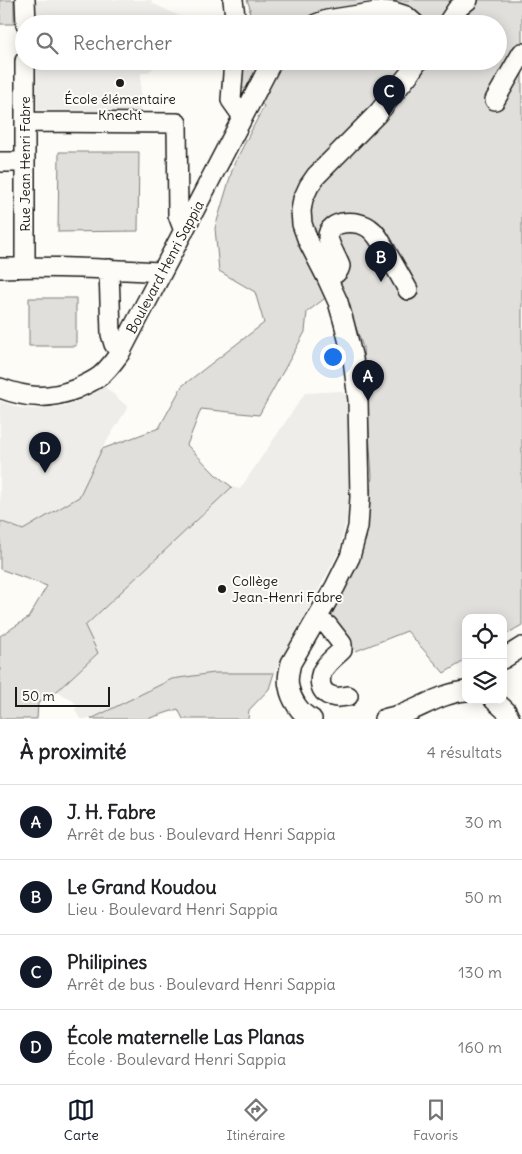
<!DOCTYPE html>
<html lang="fr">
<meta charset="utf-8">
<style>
body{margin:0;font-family:Delius,sans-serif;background:#f2f2f2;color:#202124}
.controls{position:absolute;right:15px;bottom:15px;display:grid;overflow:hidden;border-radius:10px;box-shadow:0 2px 12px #0003}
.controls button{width:45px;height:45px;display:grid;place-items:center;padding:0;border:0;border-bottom:1px solid #e0e0e0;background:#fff;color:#202124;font:25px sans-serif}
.scale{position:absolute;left:15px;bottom:12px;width:95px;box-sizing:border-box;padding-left:5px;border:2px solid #1c1c1c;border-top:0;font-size:14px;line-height:18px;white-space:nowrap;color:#1c1c1c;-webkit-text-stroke:4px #fdfcf7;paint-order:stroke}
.you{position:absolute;left:332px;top:356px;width:18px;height:18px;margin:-12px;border:4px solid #fff;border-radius:50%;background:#1a73e8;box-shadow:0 0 0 8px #1a73e833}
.badge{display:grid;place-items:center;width:32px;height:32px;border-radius:50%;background:#111827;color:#fff;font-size:16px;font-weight:700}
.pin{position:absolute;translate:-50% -41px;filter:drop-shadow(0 1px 2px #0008)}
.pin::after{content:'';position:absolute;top:26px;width:18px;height:15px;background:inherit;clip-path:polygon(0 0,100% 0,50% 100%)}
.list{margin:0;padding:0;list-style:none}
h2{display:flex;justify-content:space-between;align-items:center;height:65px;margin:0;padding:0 20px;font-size:21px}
h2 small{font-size:16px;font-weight:400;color:#757577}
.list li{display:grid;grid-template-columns:32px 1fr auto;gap:15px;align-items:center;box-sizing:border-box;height:75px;padding:0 20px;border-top:1px solid #e0e0e0}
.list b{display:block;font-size:19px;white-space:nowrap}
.list p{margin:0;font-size:16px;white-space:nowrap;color:#757577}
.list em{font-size:16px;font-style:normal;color:#757577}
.icon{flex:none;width:28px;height:28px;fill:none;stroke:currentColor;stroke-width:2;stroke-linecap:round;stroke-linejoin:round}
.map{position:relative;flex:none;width:522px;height:719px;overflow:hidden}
.search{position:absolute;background:#fff;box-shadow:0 2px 12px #0003;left:15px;right:15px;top:15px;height:55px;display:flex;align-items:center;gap:12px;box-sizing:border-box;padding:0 18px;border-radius:28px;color:#757577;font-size:19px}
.sheet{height:365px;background:#fff}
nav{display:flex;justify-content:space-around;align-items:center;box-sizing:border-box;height:70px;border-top:1px solid #e0e0e0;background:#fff;font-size:14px;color:#757577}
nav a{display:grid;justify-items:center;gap:2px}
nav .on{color:#111827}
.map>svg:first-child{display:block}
</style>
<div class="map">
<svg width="522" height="719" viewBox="0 0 522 719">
<rect width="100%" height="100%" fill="#fdfcf7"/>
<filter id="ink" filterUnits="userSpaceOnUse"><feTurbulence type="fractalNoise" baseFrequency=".02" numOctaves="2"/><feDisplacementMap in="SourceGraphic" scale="10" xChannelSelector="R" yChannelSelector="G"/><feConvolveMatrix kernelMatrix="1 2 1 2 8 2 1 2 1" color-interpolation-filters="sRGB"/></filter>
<g filter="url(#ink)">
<path fill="#eeede9" d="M32,0H152V3L196,24H32Z
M32,61H221V62H201L200,67L156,66L147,73H141L140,114L128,112L32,110Z
M104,386L128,407L102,449L79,497L23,530L0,521V401L20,408L39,409L64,406L88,397Z
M341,391L348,397L349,508L339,551L274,673H214L172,679L91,719H80L75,710L78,706L73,701L57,691L97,653L85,626L232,487L240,489L305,393Z"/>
<path fill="#e0dfdb" stroke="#7e7e7c" d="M0,0H14V24H0Z
M247,0H522V625L503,636V618H466V660L444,673L407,631L356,651L331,617L366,539L372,476L363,347L341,286L307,312L305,332L259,415L201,409L187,445L216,475L232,487L85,626L98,653L57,691L38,703L37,719H0V636L28,618L47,586L0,569V521L23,530L79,497L102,449L159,428L182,386L264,323L255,292L219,271L215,228L234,164L264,106L240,85L243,61H498V24H248L250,8Z
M59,152H139L138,231L58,232Z
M29,298H76V346H29Z
M214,673H274L269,689L249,710L248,719H183L178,709L147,719H91L172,679Z"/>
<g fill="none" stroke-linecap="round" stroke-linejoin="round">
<g stroke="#1c1c1c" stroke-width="22">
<path id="minor" d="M25,0L26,24
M233,0L236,24
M316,24L327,20L384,11L394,12L406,16L415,24
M447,24L457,9L468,0
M234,61L231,100L243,117
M495,100L522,53
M25,122L177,123L178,215L184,231
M0,162H25
M25,267V61
M0,268C54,266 108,269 162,272
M109,269L111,334L114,344L120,353
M327,278C333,275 339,273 340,266C337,258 329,245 328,237C328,219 359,220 369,228C378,234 382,244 387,253C394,265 401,277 408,290
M0,388C27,398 48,400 76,389C84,385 92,382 100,376C108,370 114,361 120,353L272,61
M317,618L328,626L342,644V650C337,655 330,660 325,667C318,676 318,693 332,696C336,698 342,697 348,696
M503,659L522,647
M494,700L506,711L510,719
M312,719C300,714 291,699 289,687C287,679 289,671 291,663L335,587L350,557L358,527L360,497L358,400L353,359L344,323L338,302L327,278L308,241L302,224L301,211L303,199L309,186L316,176L378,113L410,73L418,61
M384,719C390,717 397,716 403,714C424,706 443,693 466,691"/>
</g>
<use href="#minor" stroke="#fdfcf7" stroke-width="19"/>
</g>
</g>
<g fill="#1c1c1c" stroke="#fdfcf7" stroke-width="2">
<circle cx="120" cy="83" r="5"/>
<circle cx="222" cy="589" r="5"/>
</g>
<g text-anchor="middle" stroke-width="4" stroke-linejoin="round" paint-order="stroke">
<g font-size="14" fill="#1c1c1c" stroke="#fdfcf7">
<text x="120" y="104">École élémentaire<tspan x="120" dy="16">Knecht</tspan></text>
<text x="232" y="586" text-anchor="start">Collège<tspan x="232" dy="16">Jean-Henri Fabre</tspan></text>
</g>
<g font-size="14" fill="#1c1c1c" stroke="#fdfcf7">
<text transform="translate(25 164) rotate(-90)" y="5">Rue Jean Henri Fabre</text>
<text transform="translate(165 267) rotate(-62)" y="5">Boulevard Henri Sappia</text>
</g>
</g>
</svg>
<div class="controls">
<button><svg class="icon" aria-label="locate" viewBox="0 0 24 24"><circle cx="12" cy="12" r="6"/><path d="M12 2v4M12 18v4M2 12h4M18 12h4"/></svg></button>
<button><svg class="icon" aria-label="layers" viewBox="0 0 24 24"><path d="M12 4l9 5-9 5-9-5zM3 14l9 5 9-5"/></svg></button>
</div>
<div class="scale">50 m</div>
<div class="you"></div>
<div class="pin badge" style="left:368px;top:401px">A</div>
<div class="pin badge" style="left:381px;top:282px">B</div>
<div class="pin badge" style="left:389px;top:116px">C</div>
<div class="pin badge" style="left:45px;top:473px">D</div>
<div class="search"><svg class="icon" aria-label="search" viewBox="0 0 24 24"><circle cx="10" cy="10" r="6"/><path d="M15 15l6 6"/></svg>Rechercher</div>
</div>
<section class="sheet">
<h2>À proximité<small>4 résultats</small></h2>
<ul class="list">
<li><span class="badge">A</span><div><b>J. H. Fabre</b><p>Arrêt de bus · Boulevard Henri Sappia</p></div><em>30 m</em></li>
<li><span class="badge">B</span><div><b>Le Grand Koudou</b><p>Lieu · Boulevard Henri Sappia</p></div><em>50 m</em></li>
<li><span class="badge">C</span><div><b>Philipines</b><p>Arrêt de bus · Boulevard Henri Sappia</p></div><em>130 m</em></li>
<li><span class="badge">D</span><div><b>École maternelle Las Planas</b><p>École · Boulevard Henri Sappia</p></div><em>160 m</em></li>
</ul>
</section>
<nav>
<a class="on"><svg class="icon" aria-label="map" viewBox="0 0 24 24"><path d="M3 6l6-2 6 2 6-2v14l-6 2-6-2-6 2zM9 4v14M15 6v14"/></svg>Carte</a>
<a><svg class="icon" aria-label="directions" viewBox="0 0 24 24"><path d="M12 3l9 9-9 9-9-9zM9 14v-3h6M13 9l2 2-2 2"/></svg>Itinéraire</a>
<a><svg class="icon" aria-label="saved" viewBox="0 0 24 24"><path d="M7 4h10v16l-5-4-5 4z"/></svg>Favoris</a>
</nav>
